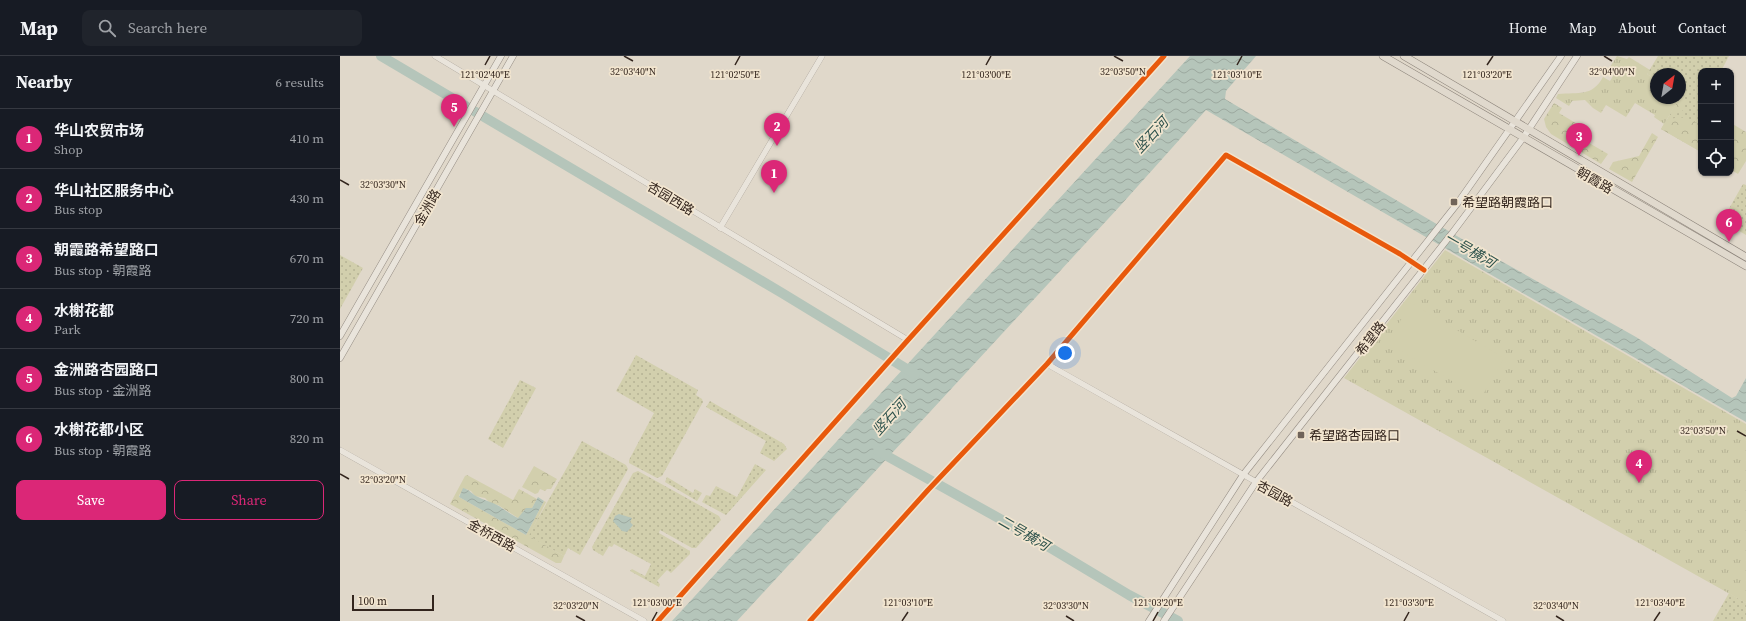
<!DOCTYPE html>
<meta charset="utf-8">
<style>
body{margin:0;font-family:"Source Serif 4","Noto Sans SC",serif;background:#20242c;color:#f1f3f6}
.controls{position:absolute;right:12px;top:12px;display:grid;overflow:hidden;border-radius:8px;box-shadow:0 1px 3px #0004}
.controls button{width:36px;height:36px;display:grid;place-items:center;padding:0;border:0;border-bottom:1px solid #363941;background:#171b24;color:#f1f3f6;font:20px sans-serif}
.compass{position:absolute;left:1310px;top:12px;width:36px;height:36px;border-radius:50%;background:#171b24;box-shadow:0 1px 3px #0004;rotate:31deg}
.scale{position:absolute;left:12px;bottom:10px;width:82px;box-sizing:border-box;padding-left:4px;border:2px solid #33251d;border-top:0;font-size:11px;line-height:14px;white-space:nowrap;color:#33251d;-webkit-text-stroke:3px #f2e5cf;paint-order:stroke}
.you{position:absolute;left:725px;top:297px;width:14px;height:14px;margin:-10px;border:3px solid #fff;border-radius:50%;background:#1a73e8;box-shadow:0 0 0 6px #1a73e833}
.badge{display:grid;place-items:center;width:26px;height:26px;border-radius:50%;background:#db2777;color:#fff;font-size:13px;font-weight:700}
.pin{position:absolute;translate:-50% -33px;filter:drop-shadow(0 1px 2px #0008)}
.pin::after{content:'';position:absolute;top:21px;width:14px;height:12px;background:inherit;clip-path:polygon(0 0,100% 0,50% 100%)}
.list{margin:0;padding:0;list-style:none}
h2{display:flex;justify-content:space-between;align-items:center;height:52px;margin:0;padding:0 16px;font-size:17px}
h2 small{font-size:13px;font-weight:400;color:#9ea1a6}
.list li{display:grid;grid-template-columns:26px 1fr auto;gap:12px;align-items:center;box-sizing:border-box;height:60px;padding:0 16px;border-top:1px solid #363941}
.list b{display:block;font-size:15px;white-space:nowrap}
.list p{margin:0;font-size:13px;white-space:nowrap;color:#9ea1a6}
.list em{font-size:13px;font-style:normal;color:#9ea1a6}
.actions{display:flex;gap:8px;padding:12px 16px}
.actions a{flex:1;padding:9px 0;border:1px solid #db2777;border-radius:8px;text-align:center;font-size:14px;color:#db2777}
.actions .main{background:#db2777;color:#fff}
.icon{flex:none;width:22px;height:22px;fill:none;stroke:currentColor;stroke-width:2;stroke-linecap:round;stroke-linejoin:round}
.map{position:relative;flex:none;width:1406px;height:565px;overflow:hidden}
header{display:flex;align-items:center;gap:24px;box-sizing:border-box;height:56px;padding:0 20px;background:#171b24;border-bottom:1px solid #363941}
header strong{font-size:19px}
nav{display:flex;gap:22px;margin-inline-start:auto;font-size:14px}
.search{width:280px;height:36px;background:#20242c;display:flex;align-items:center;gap:10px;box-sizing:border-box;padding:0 14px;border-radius:8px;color:#9ea1a6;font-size:15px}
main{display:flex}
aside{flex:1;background:#171b24}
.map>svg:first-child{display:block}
</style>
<header>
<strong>Map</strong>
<div class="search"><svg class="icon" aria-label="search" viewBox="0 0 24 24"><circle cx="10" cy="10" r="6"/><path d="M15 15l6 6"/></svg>Search here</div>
<nav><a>Home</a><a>Map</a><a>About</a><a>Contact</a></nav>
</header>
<main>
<aside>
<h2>Nearby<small>6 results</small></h2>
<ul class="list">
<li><span class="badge">1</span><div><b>华山农贸市场</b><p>Shop</p></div><em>410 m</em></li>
<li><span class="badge">2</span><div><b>华山社区服务中心</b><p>Bus stop</p></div><em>430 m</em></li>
<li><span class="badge">3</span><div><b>朝霞路希望路口</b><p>Bus stop · 朝霞路</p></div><em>670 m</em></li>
<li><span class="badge">4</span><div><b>水榭花都</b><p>Park</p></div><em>720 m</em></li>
<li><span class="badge">5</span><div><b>金洲路杏园路口</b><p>Bus stop · 金洲路</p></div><em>800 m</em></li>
<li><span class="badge">6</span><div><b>水榭花都小区</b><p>Bus stop · 朝霞路</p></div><em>820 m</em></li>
</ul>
<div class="actions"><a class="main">Save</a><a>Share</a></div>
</aside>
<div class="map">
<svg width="1406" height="565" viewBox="0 0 1406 565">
<defs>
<pattern id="grass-dots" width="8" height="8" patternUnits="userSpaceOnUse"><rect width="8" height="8" fill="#d2cfad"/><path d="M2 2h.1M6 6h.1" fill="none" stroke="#b5b294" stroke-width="1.8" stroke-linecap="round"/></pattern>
<pattern id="forest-crowns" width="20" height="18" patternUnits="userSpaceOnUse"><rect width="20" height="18" fill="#d2cfad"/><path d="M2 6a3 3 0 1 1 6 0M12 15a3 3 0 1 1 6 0" fill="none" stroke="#b5b294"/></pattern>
<pattern id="park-tufts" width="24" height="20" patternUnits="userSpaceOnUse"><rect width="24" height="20" fill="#d2cfad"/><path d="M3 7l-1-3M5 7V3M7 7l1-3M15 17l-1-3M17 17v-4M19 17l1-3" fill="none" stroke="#b5b294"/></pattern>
<pattern id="water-waves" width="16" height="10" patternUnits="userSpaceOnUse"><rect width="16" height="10" fill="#b5c5ba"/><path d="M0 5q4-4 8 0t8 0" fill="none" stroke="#9ca99f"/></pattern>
</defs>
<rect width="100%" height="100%" fill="#e0d8ca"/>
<path fill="url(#grass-dots)" d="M1318,0H1389L1381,15H1361V96L1321,73L1341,40L1340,18H1316V24L1307,18Z
M1403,128L1406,129V179L1382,165Z
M0,199L23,212L0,253Z
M296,299L358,334L356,339L362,343L363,346L322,420L317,422L289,407V404L314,357L276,335Z
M180,324L196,332L163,392L148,383Z
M370,345L444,388L447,393L434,405L420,397L426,385L366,351Z
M242,385L286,409L288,413L240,499L228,492L224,500L188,480Z
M415,408L426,414L386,459L362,446L366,439L370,440L376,430L397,441Z
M298,415L379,460L381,464L356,492H352L320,474L319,477L350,495V498L331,517L327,514L317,525L320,528L319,531L290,515L292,513L305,520L311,508L274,488L272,491L269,490L263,500L253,494L252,491L293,417Z
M327,421L353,437L355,433L362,437L357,445L325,426Z
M1389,537L1406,547V565H1373Z"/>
<path fill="url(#forest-crowns)" d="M1341,40L1345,47L1344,53L1340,57L1330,58Z
M1214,47L1222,52L1219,57L1249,75L1244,84L1268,98L1261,108L1211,78L1206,71L1204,63Z
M1339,61L1349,63L1361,69V96L1321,73L1326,64Z
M1391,67L1406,76V105L1398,118L1391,114Z
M1312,77L1318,81L1292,126L1269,113L1273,106L1299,100Z
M194,410L217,423L211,433H207L205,435L200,433L198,437L195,438L182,431Z
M127,419L173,444L179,433L197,443L192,452L178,462L158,449L151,448L145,442L135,440L131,435L126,433L119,439V441L186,479L204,445L206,446L189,480L224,500L221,507H216L110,448L125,420Z"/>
<path fill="url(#park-tufts)" d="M1277,0L1287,3L1289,1L1310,14L1307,18L1316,24V42H1340L1324,68L1314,61L1315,59L1295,47L1286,61L1266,49L1261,57L1253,52L1245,44L1232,45L1229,50L1216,42L1218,38C1239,36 1252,41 1263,21L1270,25L1276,15L1270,11Z
M1105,194L1406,368V547L1004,322Z"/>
<path fill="#d2cfad" d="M1071,247L1164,302L1141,342L1047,287Z"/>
<path fill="url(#water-waves)" d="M850,0H916L886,35L885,43L1122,183L1296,281L1392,342L1396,340L1406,322V366L866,54L780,150L397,565H332Z
M123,432C130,434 131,437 136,440C143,444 152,446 159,450C165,454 171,459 178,462L186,452H192L198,441L204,445L186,479L119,441Z
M279,458L292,462L290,466L293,469L287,476L282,475L273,465L275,460Z"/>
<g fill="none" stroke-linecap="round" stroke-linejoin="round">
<path stroke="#b5c5ba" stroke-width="10" d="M41,0L442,237L575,318
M538,395L689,479L789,539L838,565"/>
<g stroke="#a59d93" stroke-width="5">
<path id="minor" d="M318,565L568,284L824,0
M470,565L588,434L707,308L886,99L1060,198L1084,214"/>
</g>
<g stroke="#a59d93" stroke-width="6">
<path id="tertiary" d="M95,0L568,284
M380,172L482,0
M707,308L1163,565
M0,394L304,565"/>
</g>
<g stroke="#958d84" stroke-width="7">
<path id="secondary" d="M0,280L161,0
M0,302L173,0
M809,565L903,419L1117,148L1221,0
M824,565L916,426L1113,176L1183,82L1237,0"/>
</g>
<g stroke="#8b837a" stroke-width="8">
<path id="primary" d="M1043,0L1406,210
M1064,0L1406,201"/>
</g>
<use href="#minor" stroke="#e9e4db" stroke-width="4"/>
<use href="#tertiary" stroke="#e9e4db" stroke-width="5.5"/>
<use href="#secondary" stroke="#e9e4db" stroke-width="6"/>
<use href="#primary" stroke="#e0d9cd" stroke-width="7"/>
<g stroke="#f2e5cf" stroke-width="8">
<path id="cycleway" d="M318,565L568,284L824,0
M470,565L588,434L707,308L886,99L1060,198L1084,214"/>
</g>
<use href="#cycleway" stroke="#e8590c" stroke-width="5"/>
</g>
<path fill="none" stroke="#33251d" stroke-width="1.5" d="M284,0L293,5M774,0L783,5M1264,0L1272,5M145,9L150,0M395,9L400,0M646,9L651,0M897,9L902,0M1147,9L1153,0M0,124L9,129M1397,375L1406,380M0,418L9,423M236,560L245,565M726,560L734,565M1216,560L1224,565M312,565L317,556M562,565L568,556M813,565L818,556M1064,565L1069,556M1314,565L1320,556"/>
<g fill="#70645a" stroke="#f2e5cf" stroke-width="1.5">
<rect x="1110" y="142" width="8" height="8" rx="2"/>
<rect x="957" y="375" width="8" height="8" rx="2"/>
</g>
<g text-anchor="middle" stroke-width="3.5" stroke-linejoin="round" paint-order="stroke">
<g font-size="13" fill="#33251d" stroke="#f2e5cf">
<text transform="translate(1255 124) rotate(30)" y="5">朝霞路</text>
<text transform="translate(331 142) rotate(31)" y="5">杏园西路</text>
<text transform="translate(87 151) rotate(-60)" y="5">金洲路</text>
<text transform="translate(1030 282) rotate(-52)" y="5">希望路</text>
<text transform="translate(935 437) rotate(29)" y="5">杏园路</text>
<text transform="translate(152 479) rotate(29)" y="5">金桥西路</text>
</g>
<g font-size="13" fill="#33251d" stroke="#f2e5cf" text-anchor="start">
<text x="1122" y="151">希望路朝霞路口</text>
<text x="969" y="384">希望路杏园路口</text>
</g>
<g font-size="14" font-style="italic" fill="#2d524c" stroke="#f2e5cf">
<text transform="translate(811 79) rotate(-47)" y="5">竖石河</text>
<text transform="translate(1130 194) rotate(30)" y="5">一号横河</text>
<text transform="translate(549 361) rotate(-48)" y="5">竖石河</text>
<text transform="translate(684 477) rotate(30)" y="5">二号横河</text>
</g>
</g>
<g font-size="10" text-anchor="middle" fill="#33251d" stroke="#f2e5cf" stroke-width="3.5" stroke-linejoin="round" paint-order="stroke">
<text x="293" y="19">32°03'40"N</text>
<text x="783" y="19">32°03'50"N</text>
<text x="1272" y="19">32°04'00"N</text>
<text x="145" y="22">121°02'40"E</text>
<text x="395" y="22">121°02'50"E</text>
<text x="646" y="22">121°03'00"E</text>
<text x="897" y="22">121°03'10"E</text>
<text x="1147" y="22">121°03'20"E</text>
<text x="43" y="132">32°03'30"N</text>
<text x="1363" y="378">32°03'50"N</text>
<text x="43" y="427">32°03'20"N</text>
<text x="317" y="550">121°03'00"E</text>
<text x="568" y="550">121°03'10"E</text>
<text x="818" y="550">121°03'20"E</text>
<text x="1069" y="550">121°03'30"E</text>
<text x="1320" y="550">121°03'40"E</text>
<text x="236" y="553">32°03'20"N</text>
<text x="726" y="553">32°03'30"N</text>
<text x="1216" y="553">32°03'40"N</text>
</g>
</svg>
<div class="controls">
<button>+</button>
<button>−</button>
<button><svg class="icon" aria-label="locate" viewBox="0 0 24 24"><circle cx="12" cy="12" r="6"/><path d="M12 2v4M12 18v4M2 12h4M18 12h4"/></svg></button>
</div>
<svg class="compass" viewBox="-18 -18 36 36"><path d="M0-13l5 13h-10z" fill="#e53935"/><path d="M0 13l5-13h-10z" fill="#9ea1a6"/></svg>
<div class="scale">100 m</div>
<div class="you"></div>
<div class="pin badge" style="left:434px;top:137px">1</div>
<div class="pin badge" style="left:437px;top:90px">2</div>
<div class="pin badge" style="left:1239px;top:100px">3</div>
<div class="pin badge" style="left:1299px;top:427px">4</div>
<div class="pin badge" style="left:114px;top:71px">5</div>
<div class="pin badge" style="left:1389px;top:186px">6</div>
</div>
</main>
